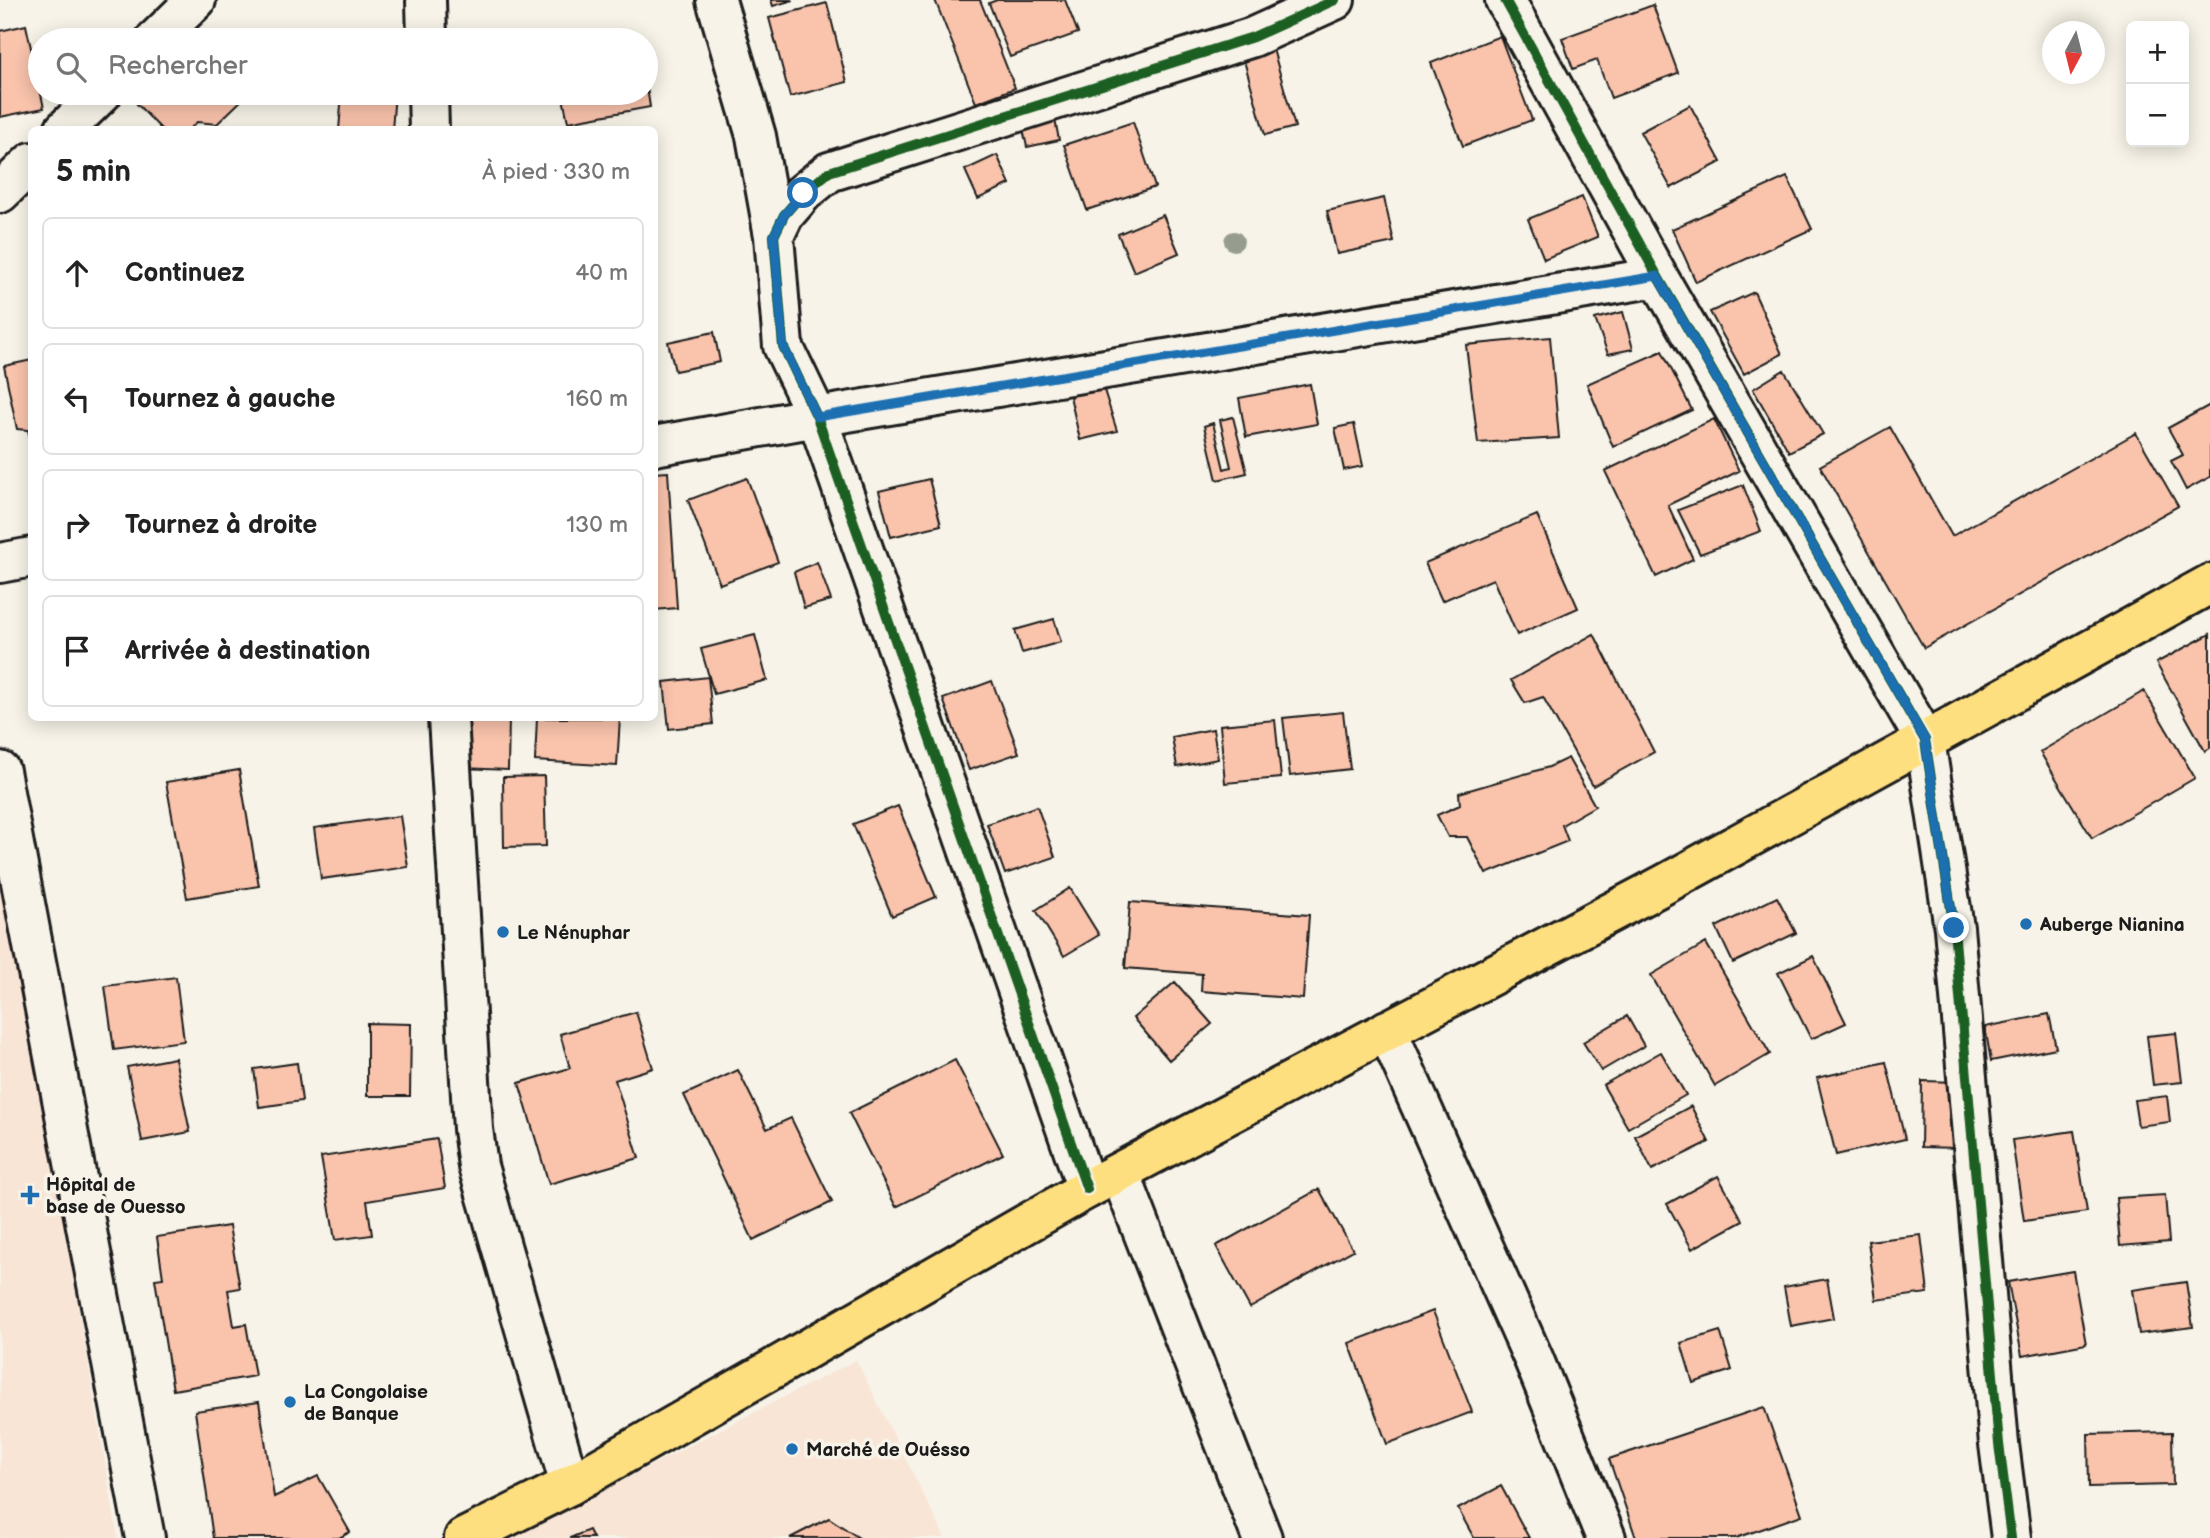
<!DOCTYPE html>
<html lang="fr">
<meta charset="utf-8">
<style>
body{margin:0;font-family:"Balsamiq Sans",sans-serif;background:#f6f6f6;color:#222}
.controls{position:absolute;right:21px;top:21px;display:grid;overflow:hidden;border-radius:10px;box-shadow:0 4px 18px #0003}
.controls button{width:63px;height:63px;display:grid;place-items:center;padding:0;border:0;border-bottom:2px solid #e0e0e0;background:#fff;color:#222;font:35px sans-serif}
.compass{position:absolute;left:2042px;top:21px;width:63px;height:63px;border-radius:50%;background:#fff;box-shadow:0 4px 18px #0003;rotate:187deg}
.stop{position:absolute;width:21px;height:21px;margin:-16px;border:5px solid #1f6fb2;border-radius:50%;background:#fff}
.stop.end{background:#1f6fb2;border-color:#fff;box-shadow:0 2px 7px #0008}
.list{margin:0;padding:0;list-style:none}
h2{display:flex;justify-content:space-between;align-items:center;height:91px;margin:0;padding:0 28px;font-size:30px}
h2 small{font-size:23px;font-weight:400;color:#767676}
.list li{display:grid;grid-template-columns:46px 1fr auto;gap:21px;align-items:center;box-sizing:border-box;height:112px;margin:0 14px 14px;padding:0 14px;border:2px solid #e0e0e0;border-radius:10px}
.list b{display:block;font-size:26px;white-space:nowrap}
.list em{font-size:23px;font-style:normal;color:#767676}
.icon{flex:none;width:38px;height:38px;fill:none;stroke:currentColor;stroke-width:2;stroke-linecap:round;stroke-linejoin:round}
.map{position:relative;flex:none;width:2210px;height:1538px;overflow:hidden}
.search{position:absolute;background:#fff;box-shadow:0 4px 18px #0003;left:28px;top:28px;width:630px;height:77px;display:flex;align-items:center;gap:18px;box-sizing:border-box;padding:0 24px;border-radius:38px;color:#767676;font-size:26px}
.panel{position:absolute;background:#fff;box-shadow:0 4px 18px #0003;left:28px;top:126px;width:630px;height:595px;border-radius:10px}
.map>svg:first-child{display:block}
</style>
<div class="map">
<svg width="2210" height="1538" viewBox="0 0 2210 1538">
<rect width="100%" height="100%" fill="#f7f3e8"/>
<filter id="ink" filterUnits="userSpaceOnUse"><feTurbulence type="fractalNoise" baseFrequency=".0143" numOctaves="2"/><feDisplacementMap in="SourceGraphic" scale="14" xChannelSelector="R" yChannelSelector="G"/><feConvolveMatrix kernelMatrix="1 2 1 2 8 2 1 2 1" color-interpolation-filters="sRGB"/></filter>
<g filter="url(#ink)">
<path fill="#f8e5d6" d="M0,851L118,1538H0Z
M856,1360L945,1538H510Z"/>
<path fill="#f9c3ac" stroke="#1c1c1c" stroke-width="2" d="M771,0H793L773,6Z
M935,0H980L1015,88L976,103Z
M997,0H1065L1078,33L1010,57L989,3Z
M827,3L847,82L790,97L769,18Z
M1653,5L1678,73L1611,98L1597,60L1573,69L1562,38Z
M26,25L44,108L0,117V31Z
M1500,36L1532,120L1463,146L1431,63Z
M1271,42L1295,127L1265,135L1241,50Z
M646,81L650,107L568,122L562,93H646Z
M146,93H249L217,124L197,122L189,130H162L136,103Z
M342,93H395L392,130H339Z
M1690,105L1721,162L1671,188L1640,132Z
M1053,109L1059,140L1027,147L1020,116Z
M1133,122L1155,187L1087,210L1064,145Z
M997,155L1010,184L978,199L965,170Z
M1787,177L1812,229L1696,282L1672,229Z
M1582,197L1598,237L1544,259L1528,219Z
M1384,198L1394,242L1337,254L1327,211Z
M1163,215L1179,253L1134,272L1118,234Z
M1754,292L1782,354L1744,374L1710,312Z
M1623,312L1633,349L1608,354L1595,319Z
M714,332L720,362L675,371L668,342Z
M1550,337L1559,438L1478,443L1466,345Z
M1662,351L1692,410L1613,447L1587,384Z
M32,360V446L28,430L17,429L4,366Z
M1784,370L1823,434L1789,452L1753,389Z
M1310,384L1317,424L1246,437L1239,398Z
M1103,387L1117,431L1080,440L1070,396Z
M2210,405V477L2186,490L2171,461L2183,455L2168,428Z
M1233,417L1247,473L1217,480L1204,426L1213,423L1224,469L1231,467L1220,420Z
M1714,419L1739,471L1668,505L1693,559L1656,577L1605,471Z
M1354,424L1363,466L1344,470L1335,428Z
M1890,427L1952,536L2136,433L2178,506L1924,648L1820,466Z
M668,472L677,608L654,610V473Z
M747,478L778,562L720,584L688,500Z
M929,479L941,525L891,537L879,491Z
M1743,485L1761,531L1700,554L1678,510Z
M1537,515L1578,608L1517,635L1493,579L1442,601L1425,563Z
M817,562L831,600L804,608L794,572Z
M1054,619L1061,642L1022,653L1015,630Z
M1594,634L1654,752L1593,786L1543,697L1525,703L1511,680Z
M2210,634V748L2205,751L2156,663Z
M755,635L767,680L714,694L701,649Z
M708,677L713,724L669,729L664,682Z
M992,681L1019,753L969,770L943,699Z
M2144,691L2195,778L2092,838L2040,752Z
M1343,712L1350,769L1290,776L1283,718Z
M464,718H509L508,770L462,768Z
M537,718H620L617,766L535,761Z
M1275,720L1281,778L1225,783L1220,725Z
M1213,729L1218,759L1177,767L1172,737Z
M1568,758L1595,806L1562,825L1568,841L1486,874L1467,837H1448L1437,815L1460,805L1459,793L1549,767Z
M239,770L259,886L187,898L166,782Z
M544,776L546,846L504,847L503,777Z
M898,806L936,897L892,916L853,824Z
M1037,806L1055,857L1005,874L987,824Z
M400,816L408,867L321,879L314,828Z
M1070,888L1099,935L1064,956L1036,910Z
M1777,897L1796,933L1733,963L1716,927Z
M1130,902L1309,915L1303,999L1201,991L1202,974L1125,968Z
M1706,943L1770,1054L1715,1086L1651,975Z
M1813,956L1846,1023L1811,1039L1778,973Z
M176,977L184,1041L114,1050L105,986Z
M1175,982L1212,1024L1169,1060L1133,1018Z
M636,1012L653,1068L615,1080L639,1158L549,1184L519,1083L570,1068L560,1034Z
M2049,1014L2056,1048L1991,1061L1985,1027Z
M1627,1016L1644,1046L1601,1071L1583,1042Z
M367,1023L411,1024L410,1096H367Z
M2176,1033L2182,1082L2153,1085L2147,1036Z
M1661,1052L1686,1095L1628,1128L1603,1085Z
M175,1058L190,1132L142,1141L127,1067Z
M955,1060L1003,1154L896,1207L849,1113Z
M1886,1062L1905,1139L1836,1155L1817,1078Z
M297,1063L302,1101L259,1107L254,1069Z
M738,1070L767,1129L791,1118L832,1202L753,1240L684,1095Z
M1922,1081L1959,1082L1958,1148L1921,1147Z
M2167,1096L2170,1122L2138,1126L2134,1100Z
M1691,1106L1709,1142L1652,1170L1635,1136Z
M2074,1131L2087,1212L2024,1221L2012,1140Z
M437,1139L445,1188L367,1201L372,1235L335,1240L321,1157Z
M1718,1176L1743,1221L1692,1249L1667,1204Z
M1319,1189L1353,1250L1250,1308L1216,1246Z
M2165,1195L2169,1242L2120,1246L2116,1198Z
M229,1226L240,1288L228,1290L234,1326L246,1324L255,1376L173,1390L155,1279L163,1278L157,1237Z
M1921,1235L1928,1293L1876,1300L1868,1241Z
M2073,1271L2086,1344L2022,1356L2008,1282Z
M1827,1279L1834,1318L1791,1326L1784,1287Z
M2186,1282L2193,1327L2139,1334L2132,1290Z
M1433,1311L1472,1412L1387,1444L1349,1343Z
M1720,1331L1732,1370L1693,1383L1681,1343Z
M259,1402L274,1497L318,1476L350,1532L339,1538H213L195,1411Z
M1764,1407L1802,1515L1736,1538H1636L1609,1459Z
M2172,1432L2173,1485L2089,1487L2088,1434Z
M1501,1486L1529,1538H1474L1458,1509Z
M829,1518L859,1538H790Z
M589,1530L593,1538H570Z"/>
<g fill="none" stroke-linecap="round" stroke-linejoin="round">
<g stroke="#1c1c1c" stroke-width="44">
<path id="minor" d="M426,0L427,40
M716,0L756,136L774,236
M1505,0L1658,277L1925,740L1954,928L1999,1444L2011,1538
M155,40L196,0
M428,93L429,130
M64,130L102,93
M0,193L32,162
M654,446L817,417L1658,277
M0,563L32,557
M448,718L473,1129L478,1166L570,1485
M0,771L145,1538
M1387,1030L1534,1360L1606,1538
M1120,1173L1262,1538
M1087,1189L817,417L783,346L774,236L784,215L803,193L829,172L1253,37L1335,0"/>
</g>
<g stroke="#1c1c1c" stroke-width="44">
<path id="trunk" d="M464,1538L570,1485L1087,1189L1665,884L2210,584"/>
</g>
<use href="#minor" stroke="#f7f3e8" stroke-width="38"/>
<use href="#trunk" stroke="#fedf80" stroke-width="38"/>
<g stroke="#f7f3e8" stroke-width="15">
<path id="cycleway" d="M1505,0L1658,277L1925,740L1954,928L1999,1444L2011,1538
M1087,1189L817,417L783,346L774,236L784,215L803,193L829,172L1253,37L1335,0"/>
</g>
<use href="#cycleway" stroke="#1b5e20" stroke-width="10"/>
</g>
<circle fill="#979d8e" cx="1234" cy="241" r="10"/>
</g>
<g fill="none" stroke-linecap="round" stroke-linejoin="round" filter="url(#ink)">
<path stroke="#1f6fb2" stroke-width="9" d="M803,193L784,215L774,236L783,346L817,417L1657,276L1925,740L1954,928"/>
</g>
<g fill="#1f6fb2" stroke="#f7f3e8" stroke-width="2.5">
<circle cx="2026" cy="924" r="7"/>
<circle cx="503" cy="932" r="7"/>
<path d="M26.5 1184.5h7v7h7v7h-7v7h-7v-7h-7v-7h7z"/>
<circle cx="290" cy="1402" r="7"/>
<circle cx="792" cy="1449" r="7"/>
</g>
<g text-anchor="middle" stroke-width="7" stroke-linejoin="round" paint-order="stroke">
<g font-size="19" font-weight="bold" fill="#1c1c1c" stroke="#f7f3e8" text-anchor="start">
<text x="2040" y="931">Auberge Nianina</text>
<text x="517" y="939">Le Nénuphar</text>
<text x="46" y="1191">Hôpital de<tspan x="46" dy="22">base de Ouesso</tspan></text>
<text x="304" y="1398">La Congolaise<tspan x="304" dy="22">de Banque</tspan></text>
<text x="806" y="1456">Marché de Ouésso</text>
</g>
</g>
</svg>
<div class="controls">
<button>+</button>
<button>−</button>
</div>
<svg class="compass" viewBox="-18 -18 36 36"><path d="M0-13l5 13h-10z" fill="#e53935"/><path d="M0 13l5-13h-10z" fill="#767676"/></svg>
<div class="stop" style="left:803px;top:193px"></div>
<div class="stop end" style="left:1954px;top:928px"></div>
<div class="search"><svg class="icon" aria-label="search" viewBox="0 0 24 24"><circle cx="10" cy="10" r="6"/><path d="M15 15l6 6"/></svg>Rechercher</div>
<section class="panel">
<h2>5 min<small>À pied · 330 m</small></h2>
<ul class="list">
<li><svg class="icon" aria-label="ahead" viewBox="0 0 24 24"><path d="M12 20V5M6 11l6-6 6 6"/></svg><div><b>Continuez</b></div><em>40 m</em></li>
<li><svg class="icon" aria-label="left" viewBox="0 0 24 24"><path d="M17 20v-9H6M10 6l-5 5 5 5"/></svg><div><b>Tournez à gauche</b></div><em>160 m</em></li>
<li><svg class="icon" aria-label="right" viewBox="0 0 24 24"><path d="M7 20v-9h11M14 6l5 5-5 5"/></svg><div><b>Tournez à droite</b></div><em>130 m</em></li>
<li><svg class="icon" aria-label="arrive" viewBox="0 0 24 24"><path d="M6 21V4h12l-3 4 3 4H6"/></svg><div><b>Arrivée à destination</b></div></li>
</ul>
</section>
</div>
